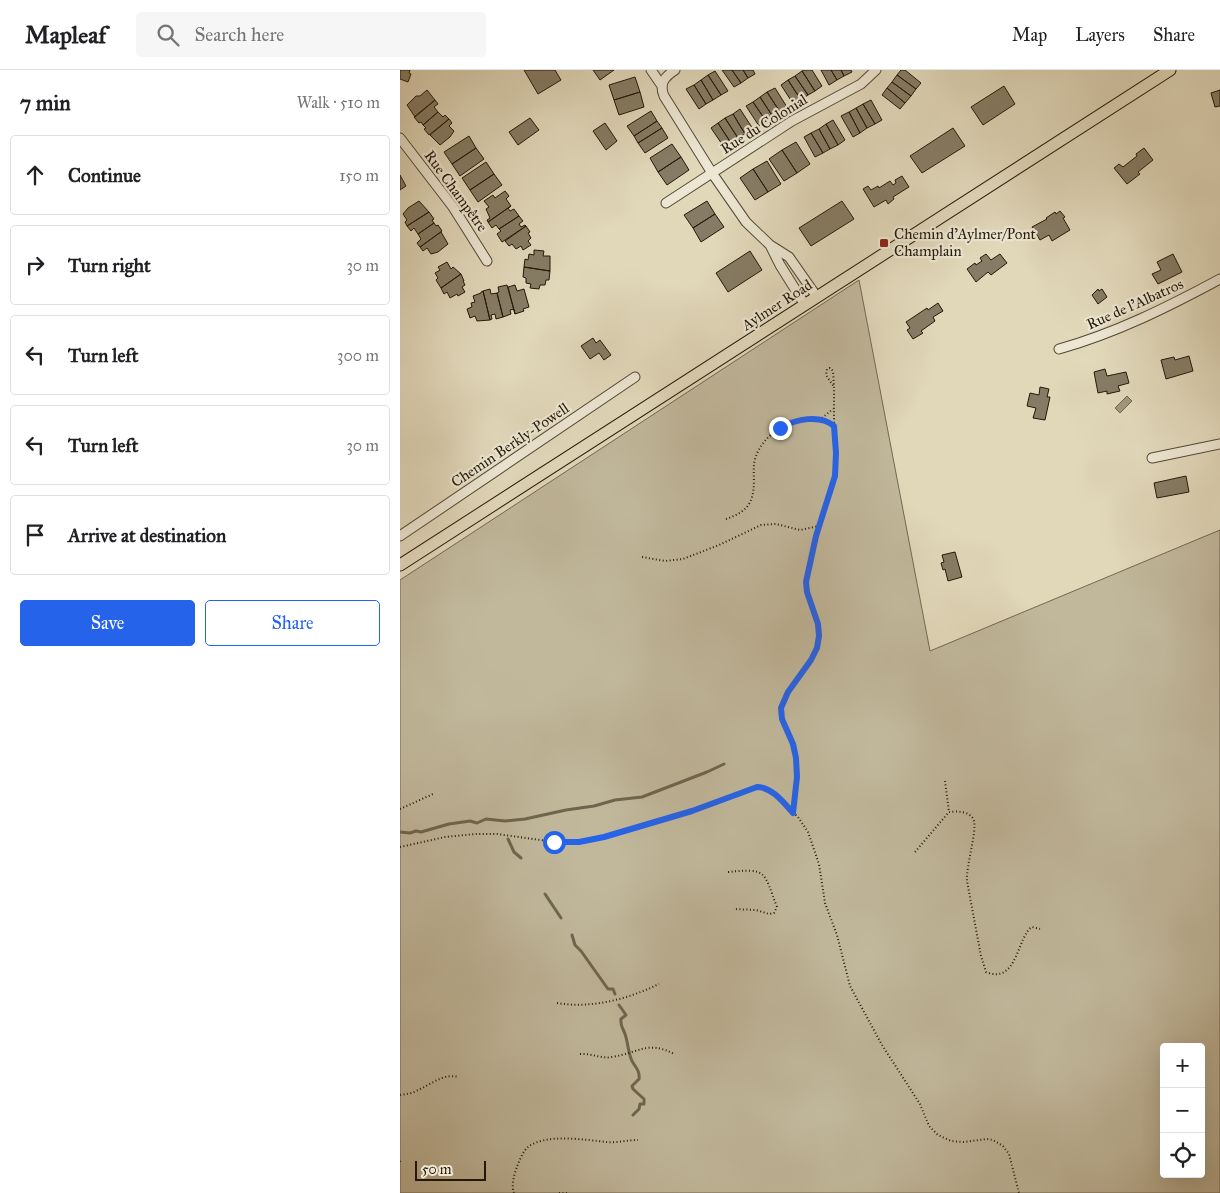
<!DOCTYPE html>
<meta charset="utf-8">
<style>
body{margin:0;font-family:"IM FELL Great Primer",serif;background:#f6f6f6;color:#202124}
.controls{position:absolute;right:15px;bottom:15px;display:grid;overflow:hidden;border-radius:5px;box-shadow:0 5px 20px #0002}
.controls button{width:45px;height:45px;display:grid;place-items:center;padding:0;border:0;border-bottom:1px solid #e0e0e0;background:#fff;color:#202124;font:25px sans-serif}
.scale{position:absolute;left:15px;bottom:12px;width:71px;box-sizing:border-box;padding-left:5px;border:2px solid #241909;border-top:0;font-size:14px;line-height:18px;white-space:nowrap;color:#241909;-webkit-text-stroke:4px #ece6d2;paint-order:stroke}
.stop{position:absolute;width:15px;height:15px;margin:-11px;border:4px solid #2563eb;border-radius:50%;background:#fff}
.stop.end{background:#2563eb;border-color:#fff;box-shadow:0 1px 5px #0008}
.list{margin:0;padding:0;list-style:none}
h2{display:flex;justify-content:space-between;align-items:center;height:65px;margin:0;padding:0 20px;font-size:21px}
h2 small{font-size:16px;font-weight:400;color:#757577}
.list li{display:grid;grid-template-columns:32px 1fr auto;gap:15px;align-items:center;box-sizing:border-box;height:80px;margin:0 10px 10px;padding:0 10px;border:1px solid #e0e0e0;border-radius:5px}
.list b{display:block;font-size:19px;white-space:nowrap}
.list em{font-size:16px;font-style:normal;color:#757577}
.actions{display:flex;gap:10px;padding:15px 20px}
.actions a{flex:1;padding:11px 0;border:1px solid #2563eb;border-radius:5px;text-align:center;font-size:18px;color:#2563eb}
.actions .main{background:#2563eb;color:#fff}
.icon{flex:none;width:28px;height:28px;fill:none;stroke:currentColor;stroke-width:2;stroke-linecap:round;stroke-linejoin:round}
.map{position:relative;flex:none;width:820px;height:1123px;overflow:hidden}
header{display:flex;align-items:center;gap:30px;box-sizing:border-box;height:70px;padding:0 25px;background:#fff;border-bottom:1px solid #e0e0e0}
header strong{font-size:24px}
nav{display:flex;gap:28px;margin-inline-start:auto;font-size:18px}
.search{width:350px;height:45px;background:#f6f6f6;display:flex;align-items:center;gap:12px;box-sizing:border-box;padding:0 18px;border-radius:5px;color:#757577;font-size:19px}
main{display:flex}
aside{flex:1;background:#fff}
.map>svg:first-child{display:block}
</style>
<header>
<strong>Mapleaf</strong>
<div class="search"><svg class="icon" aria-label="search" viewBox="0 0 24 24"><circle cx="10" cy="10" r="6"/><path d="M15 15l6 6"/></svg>Search here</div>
<nav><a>Map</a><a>Layers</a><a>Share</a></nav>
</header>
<main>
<aside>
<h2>7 min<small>Walk · 510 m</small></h2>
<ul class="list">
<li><svg class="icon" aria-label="ahead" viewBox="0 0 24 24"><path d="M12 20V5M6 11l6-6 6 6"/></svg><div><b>Continue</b></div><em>150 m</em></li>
<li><svg class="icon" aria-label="right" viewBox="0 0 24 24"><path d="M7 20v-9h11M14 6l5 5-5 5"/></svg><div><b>Turn right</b></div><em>30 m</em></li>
<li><svg class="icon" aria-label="left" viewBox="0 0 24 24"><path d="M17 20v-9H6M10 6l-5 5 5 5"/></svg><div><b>Turn left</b></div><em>300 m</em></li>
<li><svg class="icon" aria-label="left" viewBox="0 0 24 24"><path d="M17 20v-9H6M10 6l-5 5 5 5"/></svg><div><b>Turn left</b></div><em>30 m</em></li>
<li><svg class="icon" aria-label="arrive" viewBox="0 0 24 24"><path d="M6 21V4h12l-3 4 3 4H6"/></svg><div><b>Arrive at destination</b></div></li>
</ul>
<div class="actions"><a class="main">Save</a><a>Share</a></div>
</aside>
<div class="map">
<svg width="820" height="1123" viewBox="0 0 820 1123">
<rect width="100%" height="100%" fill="#e1d8ba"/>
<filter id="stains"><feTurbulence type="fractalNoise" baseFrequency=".004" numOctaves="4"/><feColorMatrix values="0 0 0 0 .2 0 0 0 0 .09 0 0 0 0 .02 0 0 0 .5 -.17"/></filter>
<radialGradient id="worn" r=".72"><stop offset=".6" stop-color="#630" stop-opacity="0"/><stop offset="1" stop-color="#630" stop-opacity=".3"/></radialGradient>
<path fill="#c1b89c" stroke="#726852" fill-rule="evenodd" d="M459,210L530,581L820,460V1123H0V510ZM764,977H801V1104H764Z"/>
<path fill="#a1977e" stroke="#6f654f" d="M727,326L732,331L720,343L715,338Z"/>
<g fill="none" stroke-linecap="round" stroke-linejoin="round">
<path stroke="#6f654f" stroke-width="3" d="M0,762L10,763L16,761L21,762L49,754L70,751L77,753L86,749L105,751L125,749L166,740L194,736L215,730L242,727L307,702L324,694
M108,769L114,782L121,788
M145,824L161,848
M172,865L175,875L181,881L208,919H213L215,924
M219,935L226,945L221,949C220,956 223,958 225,964C228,972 228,983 232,991C236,998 240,1001 239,1009L232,1016L233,1019L244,1029V1034H240L239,1039L233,1045"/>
</g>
<path fill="#867c65" stroke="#241909" d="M0,0H10L9,3L11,4L8,12L0,9Z
M124,0H155L161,10L138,24Z
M193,0H214L200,10Z
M322,0H332L341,13L334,17Z
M332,0H343L348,8L341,13Z
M343,0H353L355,4L348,8Z
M404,0H412L422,16L415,21L402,1Z
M421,0H431L437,10L429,15Z
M431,0H441L444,6L437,10Z
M441,0H451L452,2L444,6Z
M501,0H505L521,13L516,19L497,5Z
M315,1L328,21L321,25L308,5Z
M402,1L415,21L408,25L395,6Z
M308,5L321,25L313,30L301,10Z
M497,5L516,19L511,26L492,12Z
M395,6L408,25L401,30L388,10Z
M235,7L240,22L214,30L209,15Z
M301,10L313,30L306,34L294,15Z
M388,10L401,30L394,35L381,15Z
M492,12L511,26L505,33L487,18Z
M294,15L306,34L299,39L286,19Z
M604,16L615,34L583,55L571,37Z
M375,18L387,37L380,42L367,22Z
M487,18L505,33L500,39L482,25Z
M27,20L35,30L15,47L7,35L16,26H20Z
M820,20V36L815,37L811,23Z
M240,22L244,37L219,45L214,30Z
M367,22L380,42L373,47L360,27Z
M360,27L373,47L366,51L353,32Z
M35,30L38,34L34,37L38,42L23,55L21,52L19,53L14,47Z
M471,30L482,50L475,54L463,34Z
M353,32L366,51L359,56L346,36Z
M463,34L475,54L467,58L456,38Z
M456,38L467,58L460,63L449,42Z
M340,39L353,59L345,64L333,44Z
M251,41L257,51L234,66L227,56Z
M38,42L43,47L45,45L49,49L29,65L24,59L26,58L23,55Z
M449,42L460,63L453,67L441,46Z
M333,44L345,64L338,68L325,48Z
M130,48L139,60L118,75L109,62Z
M325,48L338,68L331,73L318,53Z
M49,49L52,53L49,56L54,61L50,67L40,75L30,65Z
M433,50L445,70L438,75L426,54Z
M257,51L262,58L238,73L234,66Z
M205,53L217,71L206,80L193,61Z
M318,53L331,73L324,77L311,58Z
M426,54L438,75L430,79L419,59Z
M262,58L268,68L245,83L238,73Z
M553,58L565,76L522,103L510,86Z
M419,59L430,79L423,83L411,63Z
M411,63L423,83L415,87L404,67Z
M69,66L76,78L52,94L44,82Z
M396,72L410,94L397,103L382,80Z
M272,74L281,87L258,102L250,88Z
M76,78L84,89L60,106L52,94Z
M744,78L753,90L738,102L740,104L727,114L714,98L719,94L723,97L737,86L736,84Z
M382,80L397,103L384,111L369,89Z
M281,87L289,100L267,115L258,102Z
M367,91L381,114L368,122L353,99Z
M86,92L94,104L70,120L62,108Z
M353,99L368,122L355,130L340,108Z
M94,104L102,115L78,132L70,120Z
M0,105L6,116L0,120Z
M502,106L509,117L493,127L494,129L488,134L486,130L474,137L463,119L468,116L471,120L478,116L479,118L490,111L493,115L496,113L495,110Z
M105,121L109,126L106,129L111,136L88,152L87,150L90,148L86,139L89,137L84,131L93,125L95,128Z
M19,131L29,142L7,156L5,152L7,150L3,144L8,138Z
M307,131L315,144L293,158L284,145Z
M442,131L454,149L411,176L399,158Z
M111,136L108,138L110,141L114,139L119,146L99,159L96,155L92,158L88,152Z
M660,141L665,147L663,148L670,160L652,171L649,165L640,170L632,157L647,149L646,148L655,142L656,144Z
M29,142L34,149L32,150L34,153L18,164L14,158L11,161L7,156Z
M315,144L324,157L301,172L293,158Z
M119,146L123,151L119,154L121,157L125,155L126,156L102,172L97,164L101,161L99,159Z
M34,153L36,156L38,155L42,161L20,177L17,173L21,169L18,164Z
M126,156L130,162L128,163L131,168L128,171L131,175L123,180L121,176L116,179L112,174L109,176L105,171Z
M41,162L48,174L38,182L31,184L27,178L23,181L20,177Z
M134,180L144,181L143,186H150V201L124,197L125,189L128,190L129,184L134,185Z
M350,181L362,200L328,222L316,203Z
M586,184L591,190L600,184L607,193L591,205L588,202L576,212L567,199L575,193L576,195L582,191L580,188Z
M773,184L782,202L758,214L752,204L761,200L757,192Z
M47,192L51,199L53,197L61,204L41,218L36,210L38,208L35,203L40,200L38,197Z
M124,197L150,201L149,210H146L145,215H140L139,219L130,218L131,214L126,213V208L123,207Z
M61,204L64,211H63L65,215L62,217L65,222L58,226L57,224L50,228L47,222L44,224L41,218Z
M107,215L115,244L114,239L110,240L111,244L103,247L97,223L99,222L98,217Z
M115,215L117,221L124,219L129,237L123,239L124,241L115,244L108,217Z
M90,219L91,224L97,223L103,247L96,249L95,244L91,245L92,249L90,250L83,221Z
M698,219L699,221L702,219L707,227L698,234L692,225Z
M83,221L90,250L77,251L75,246L70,248L67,239L72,237L71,233L75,232L73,226L81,223V222Z
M538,233L543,241L533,247L535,251L521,261L523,263L513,269L507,260L510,258L506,252L527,238L528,240Z
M193,268L196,273L200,270L211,285L204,290L199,283L190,289L181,276Z
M789,286L793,301L766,309L761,290L774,287L775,290Z
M705,299L707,306L726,302L729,313L718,316L720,321L707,324V321L698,323L694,302Z
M640,317L649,319L647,327H650L645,350L633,348L636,338L627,336L630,323L639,325Z
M786,406L789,422L757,428L754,413Z
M555,482L562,507L548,511L545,499L543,500L541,493L544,492L542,485Z"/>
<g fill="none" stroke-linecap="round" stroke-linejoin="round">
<g stroke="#534935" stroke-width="11">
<path id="minor" d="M251,0L262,16
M275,0C264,7 259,14 264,26L312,103L346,152L370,175L389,187L417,227
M0,68L53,137L87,191
M266,133L392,51L461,14L476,0
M370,175L380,195L405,235
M659,279C716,263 768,237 820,209
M752,388L820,374
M0,466L235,307"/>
</g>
<g stroke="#241909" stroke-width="13">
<path id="major" d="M0,495L770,0"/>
</g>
<path stroke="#241909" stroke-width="2" stroke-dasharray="1 2.5" stroke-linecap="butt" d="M422,348L433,339
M326,449C335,446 346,441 350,432C356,420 353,406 354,394C357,372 380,353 402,350C414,349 424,348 434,356
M242,487L265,491L283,489L319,475L361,455L376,454L400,460L419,456
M545,711L549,742
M0,739L33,724
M393,743L397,707L396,688L393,674L382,649L381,638L388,622L414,584L419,566L417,547L407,522L406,512L416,466L435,406L436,383L434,360V317L433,301L430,298L427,299L426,305L434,317
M0,777L45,767L75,764H97L162,773L179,772L254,753L305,737L350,719L364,717L369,720L398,747L408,762L419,794L425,833L437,865L450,916L482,975L520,1034L529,1056L538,1065L551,1071L564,1072L587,1069L593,1070L603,1076L609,1084L619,1123
M515,782L549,742C557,741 571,741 574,751C577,761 566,796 567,811L581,886L586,902C618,915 617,866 632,857L640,859
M328,802C368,798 363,801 377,837L374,843L369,844L356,840L334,839
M157,933C191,939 228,929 259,914
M180,984C191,983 201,989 212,987C238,983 248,970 274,984
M0,1025C6,1024 11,1024 16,1021C31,1015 42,1003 59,1007
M0,1091L1,1094
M114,1123C111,1117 114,1104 117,1097C119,1091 123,1081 128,1077C146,1063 186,1070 207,1072C217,1073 227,1070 238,1070
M159,1123H168"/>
<use href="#minor" stroke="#ece6d2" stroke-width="9"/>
<use href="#major" stroke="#e1d8ba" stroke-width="11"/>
</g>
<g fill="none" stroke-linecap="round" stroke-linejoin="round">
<path stroke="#2563eb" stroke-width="6" d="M154,772H179L204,767L292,741L357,717C372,717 384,733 393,743L397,707L396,688L393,674L382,649L381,638L388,622L411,590L417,578L419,566L418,554L407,522L406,512L416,466L435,406L436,383L434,356C420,344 396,349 380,358"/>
</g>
<rect fill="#8f2418" stroke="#ece6d2" stroke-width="2" x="479" y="168" width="10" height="10" rx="2.5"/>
<g text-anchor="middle" stroke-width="4.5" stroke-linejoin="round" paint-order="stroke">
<g font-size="15" fill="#241909" stroke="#ece6d2">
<text transform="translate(364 54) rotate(-32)" y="5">Rue du Colonial</text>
<text transform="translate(56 121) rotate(54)" y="5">Rue Champêtre</text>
<text transform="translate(735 234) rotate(-24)" y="5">Rue de l'Albatros</text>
<text transform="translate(377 235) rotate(-33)" y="5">Aylmer Road</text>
<text transform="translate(110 375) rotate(-34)" y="5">Chemin Berkly-Powell</text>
</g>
<g font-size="15" fill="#241909" stroke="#ece6d2" text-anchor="start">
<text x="494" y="169">Chemin d'Aylmer/Pont<tspan x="494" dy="17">Champlain</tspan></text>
</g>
</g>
<rect width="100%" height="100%" filter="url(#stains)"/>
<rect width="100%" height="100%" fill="url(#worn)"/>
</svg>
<div class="controls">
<button>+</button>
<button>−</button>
<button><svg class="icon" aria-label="locate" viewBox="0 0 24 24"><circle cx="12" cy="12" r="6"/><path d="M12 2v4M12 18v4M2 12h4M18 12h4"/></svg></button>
</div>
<div class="scale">50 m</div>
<div class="stop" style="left:154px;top:772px"></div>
<div class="stop end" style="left:380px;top:358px"></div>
</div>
</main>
